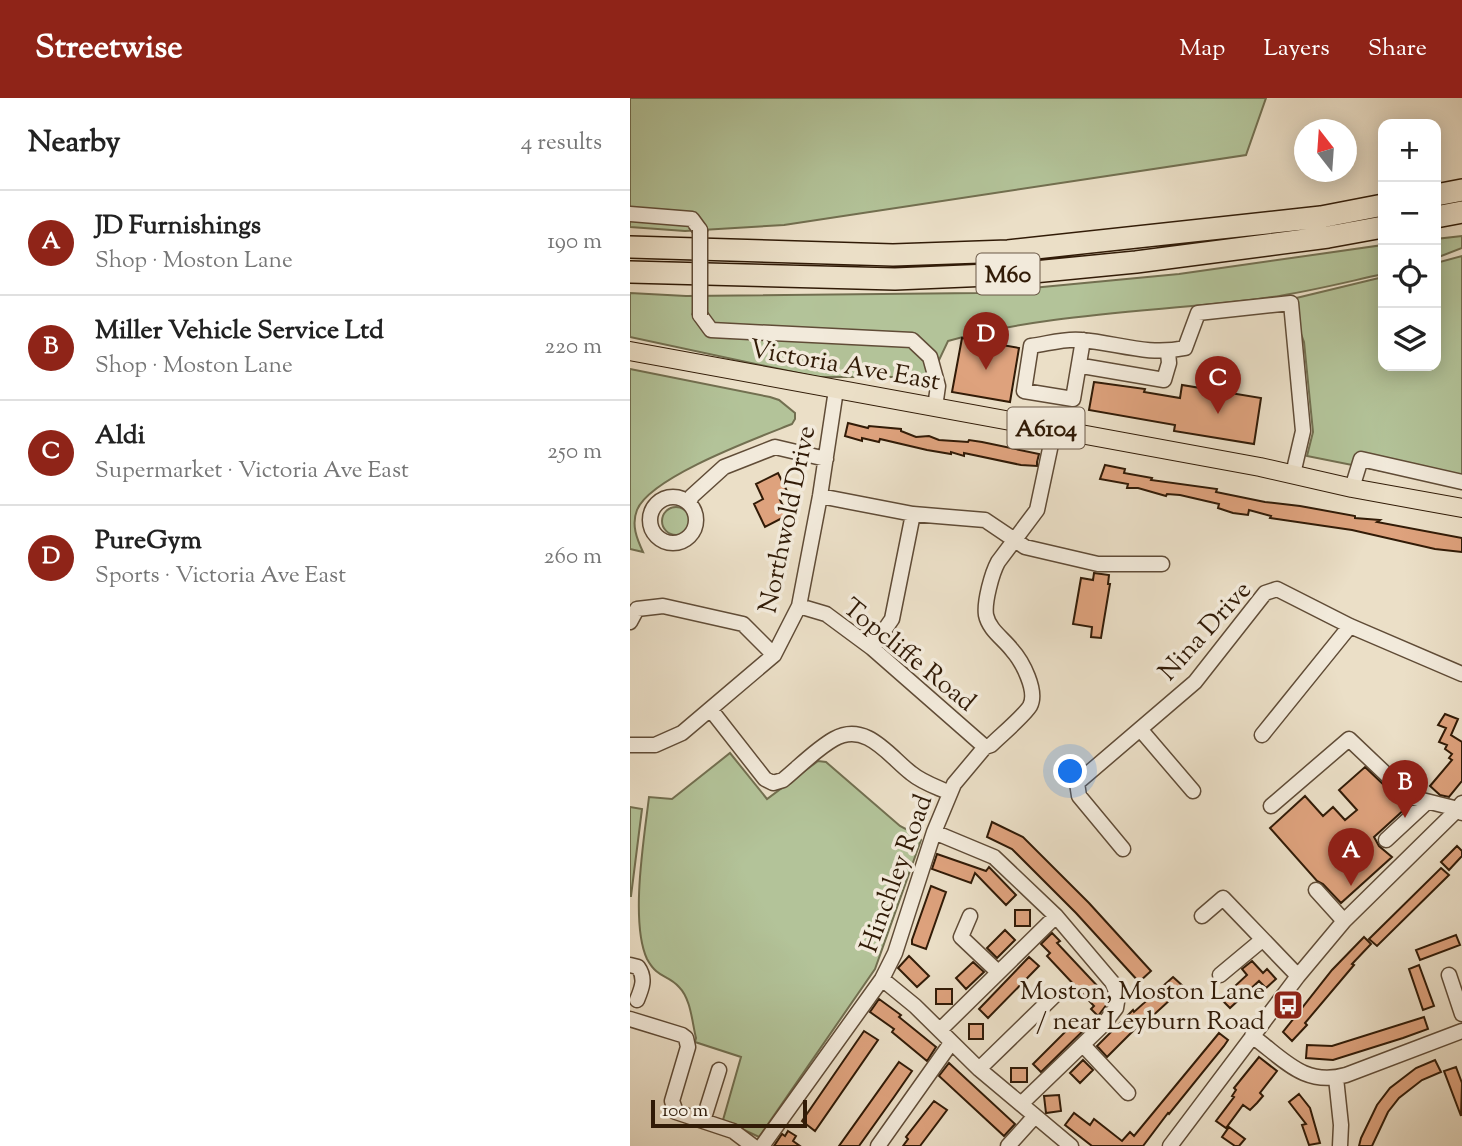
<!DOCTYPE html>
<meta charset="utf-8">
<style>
body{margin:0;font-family:"Sorts Mill Goudy",serif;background:#f6f6f6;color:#222}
.controls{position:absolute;right:21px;top:21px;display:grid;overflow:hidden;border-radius:14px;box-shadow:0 4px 18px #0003}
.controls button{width:63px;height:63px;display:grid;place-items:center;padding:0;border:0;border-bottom:2px solid #e0e0e0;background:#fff;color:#222;font:35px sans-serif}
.compass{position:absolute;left:664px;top:21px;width:63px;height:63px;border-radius:50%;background:#fff;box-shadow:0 4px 18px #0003;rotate:343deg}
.scale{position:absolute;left:21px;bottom:18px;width:156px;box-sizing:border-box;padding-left:7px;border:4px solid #311b07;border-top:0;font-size:19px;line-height:24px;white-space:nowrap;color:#311b07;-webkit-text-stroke:5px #f2eadb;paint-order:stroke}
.you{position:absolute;left:441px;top:674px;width:24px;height:24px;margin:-18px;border:5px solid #fff;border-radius:50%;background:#1a73e8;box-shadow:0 0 0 10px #1a73e833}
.badge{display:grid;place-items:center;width:46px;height:46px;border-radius:50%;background:#8f2418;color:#fff;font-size:23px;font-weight:700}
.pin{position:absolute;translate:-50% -58px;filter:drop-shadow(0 2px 4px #0008)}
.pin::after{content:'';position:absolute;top:37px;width:24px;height:21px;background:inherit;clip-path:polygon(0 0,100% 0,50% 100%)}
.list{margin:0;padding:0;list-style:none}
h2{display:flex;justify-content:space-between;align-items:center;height:91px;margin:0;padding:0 28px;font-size:30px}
h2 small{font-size:23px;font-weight:400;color:#767676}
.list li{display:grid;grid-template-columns:46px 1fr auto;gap:21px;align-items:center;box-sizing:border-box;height:105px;padding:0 28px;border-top:2px solid #e0e0e0}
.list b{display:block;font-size:26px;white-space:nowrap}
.list p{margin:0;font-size:23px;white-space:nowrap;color:#767676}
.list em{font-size:23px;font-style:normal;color:#767676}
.icon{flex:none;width:38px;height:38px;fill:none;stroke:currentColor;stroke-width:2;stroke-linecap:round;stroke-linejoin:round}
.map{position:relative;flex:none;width:832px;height:1048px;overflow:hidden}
header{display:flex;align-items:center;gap:42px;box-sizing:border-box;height:98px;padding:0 35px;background:#8f2418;color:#fff}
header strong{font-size:33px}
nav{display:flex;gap:38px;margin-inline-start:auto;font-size:24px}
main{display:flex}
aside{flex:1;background:#fff}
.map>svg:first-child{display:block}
</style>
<header>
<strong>Streetwise</strong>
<nav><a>Map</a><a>Layers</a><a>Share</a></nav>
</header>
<main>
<aside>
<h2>Nearby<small>4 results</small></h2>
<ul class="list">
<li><span class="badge">A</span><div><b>JD Furnishings</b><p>Shop · Moston Lane</p></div><em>190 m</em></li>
<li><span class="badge">B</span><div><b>Miller Vehicle Service Ltd</b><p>Shop · Moston Lane</p></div><em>220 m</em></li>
<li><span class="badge">C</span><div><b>Aldi</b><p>Supermarket · Victoria Ave East</p></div><em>250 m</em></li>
<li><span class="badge">D</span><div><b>PureGym</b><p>Sports · Victoria Ave East</p></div><em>260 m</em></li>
</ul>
</aside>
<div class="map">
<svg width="832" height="1048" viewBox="0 0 832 1048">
<rect width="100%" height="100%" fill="#ebdfc7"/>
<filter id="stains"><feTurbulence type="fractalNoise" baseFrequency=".00286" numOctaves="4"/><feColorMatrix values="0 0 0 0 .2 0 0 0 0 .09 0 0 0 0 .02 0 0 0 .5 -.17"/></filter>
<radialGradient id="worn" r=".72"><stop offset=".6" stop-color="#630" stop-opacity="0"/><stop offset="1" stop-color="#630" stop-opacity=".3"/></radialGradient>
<path fill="#b3c399" stroke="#726f50" stroke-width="2" d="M0,0H636L616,57L154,127L55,133L0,129Z
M832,138V150L806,160V141Z
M753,147V176C712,185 670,196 628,201C525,214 418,215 318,243L301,279H187L0,239V195L56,198L348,195L549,176Z
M832,158V389L677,358L683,334L674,244L658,202L753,179V268H806V165Z
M0,271L140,299L149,302L165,315V321L162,326C127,340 20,379 7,412C1,427 7,441 13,454L0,451Z
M32 423a14 14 0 1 1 28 0a14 14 0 1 1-28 0Z
M100,655L137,701L188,663L196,664L270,728L287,737L291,742L245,871L129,1039L93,1022L111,959L65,944L66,940C62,924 61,901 49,889C37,876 28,881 17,861C0,824 14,741 19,699L42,701Z
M0,709L12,711L1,798H0Z"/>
<path fill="#dea27d" stroke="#311b07" stroke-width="2" d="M332,240L389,250L380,304L322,294Z
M464,284L515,291L514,294L550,300L552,287L631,300L624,346L544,333L545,327L459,312Z
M218,325L238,330L239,328L271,331V333L286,339L299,338L309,342L338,344L339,342L352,344L409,356L407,364V368L391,367L334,355V358L321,354V356L297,352L250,341L249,344L232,340V343L215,338Z
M475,367L495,371L494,375L522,380L521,382L587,391L586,394L635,404L670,408L725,418V420L750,422L747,424L832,440V454L805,451L722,432L640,420L641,418L619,412L618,417L603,415L588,410L589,406L550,397L537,396L536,398L508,390H497L498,386L470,381Z
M148,375L159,397L150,402L158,417L135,429L124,406L133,401L126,386Z
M464,475L479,477L478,486H480L471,540L461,539L462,529L443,526L451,480L463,482Z
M815,616L828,621L821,637L832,644V683L819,699L810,697L800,688L822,662L819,660L822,656L815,651L817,647L809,644L816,630L808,627Z
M735,669L777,709L744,739L749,748L762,759L711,805L693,786L687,783L640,730L675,698L693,718L703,709L715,722L727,712L709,692Z
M362,724L393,739L459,805L521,873L509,884L446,815L382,751L357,739Z
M827,748L832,753V758L819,772L811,764Z
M307,756L356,773L359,769L386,797L376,807L345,775L341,785L302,771Z
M811,770L819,777L747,848L739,841Z
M301,788L316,794L296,851L282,846V842Z
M385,812H400V828H385Z
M375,832L385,842L367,860L357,850Z
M422,835L430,843L427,845L474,895L471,898L477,906L468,918L461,911L464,908L417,858L420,855L411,846Z
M826,837L830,847L790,862L786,852Z
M734,839L741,846L722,866L724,867L675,925L677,927L662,943L653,934L702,872Z
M279,858L299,878L287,889L268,870Z
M399,859L409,868L358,920L349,911Z
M622,863L633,875L637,871L646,881L636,890L629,883L600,910L591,901L617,877L612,871Z
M343,864L354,874L336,891L326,880Z
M789,867L804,908L793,912L779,871Z
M543,879L554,889L516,924L514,922L477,959L467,948L503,912L504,914Z
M306,891H322V906H306Z
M249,901L271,917L269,919L306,949L297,963L262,934L264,931L240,914Z
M794,919L798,931L773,940L703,962L676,960L677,947L702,948Z
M448,921L457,929L411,974L403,966Z
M339,926H353V941H339Z
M234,933L248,942L185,1033L172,1023Z
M589,935L598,942L594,948L539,1016L538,1015L513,1048H462L435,1027L444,1015L460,1027L464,1021L492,1043L500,1034L504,1038Z
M629,959L647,973L630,995L633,998L627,1005L620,1012L613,1007L596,1030L586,1023L604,999L602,998L606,992L604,990Z
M453,962L463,972L450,985L440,975Z
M805,962L811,974L792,982L769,1000L758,1014L742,1048H729L731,1040L747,1007L760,990L786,970Z
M269,964L282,973L264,999L229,1048H209Z
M319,965L385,1026L374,1038L309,978Z
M826,969L832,985L831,1018L814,973Z
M381,970H397V984H381Z
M669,996L680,1010L690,1045L679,1047L672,1027L676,1026L659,1004Z
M429,997L431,1013L416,1015L414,998Z
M304,1003L317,1012L290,1048H273L278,1041L276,1039Z
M599,1029L615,1041L609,1048H605L592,1039Z
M158,1033L166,1038L163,1043L170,1048H144L152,1036L155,1038Z"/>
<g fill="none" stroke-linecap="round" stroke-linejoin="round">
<g stroke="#604c37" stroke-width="17">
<path id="minor" d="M0,116L62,121L70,132
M70,217L81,232L282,242L300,259L308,288L305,309
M453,242L443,301L394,293L401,248C417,246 435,240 451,242C488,245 517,258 555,250L568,215L661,205L673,333L663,376
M458,269L534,282L539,265L538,254
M722,390L731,361L832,384
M190,398L283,416L355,422L395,449L468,466H532
M20 422a23 23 0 1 1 46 0a23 23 0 1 1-46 0Z
M59,405L62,398L94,369L145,349L196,361
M169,508L196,516L242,550L355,649
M0,524L7,511L33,508L113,526L144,557
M242,550L262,521L283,416
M81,612L135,681L143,685L153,682C169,669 186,651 204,641C236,623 259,658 281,675C293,685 307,689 320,695
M510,631L563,693
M632,637L720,528
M0,647H25L52,635L144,557L169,508L190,398L206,292
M641,708L719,641L780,699L828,711L832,715
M304,734L364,759L426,818L482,884L488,898L486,910L473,927L391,1006
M756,742L797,704
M493,751L449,698L447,685L565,584L635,495L647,491L720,528L832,576
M686,792L714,823
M340,818L331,839L368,874
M572,818L593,800L668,878
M0,867L8,869C16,880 12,890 7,902
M590,877L632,842
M819,877L832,916
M252,881L285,908L349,971L441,1048
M0,921L52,937L56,940L58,949L42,1003L46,1014L103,1033L123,1048
M310,932L426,818
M622,938C654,961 674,989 716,977L832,933
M453,947L498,995
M349,971L424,898
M706,980L711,1027L710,1048
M73,1023L89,972
M132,1048L252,881L265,855L304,734L324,686L355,649L361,647C370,638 394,618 400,608C408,593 392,563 382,552C374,541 359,532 356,517C354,504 362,475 368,464L407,412L424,332
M248,1048L321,945
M378,1048L405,1018
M540,1048L668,878L714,823L828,711L832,705"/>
</g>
<g stroke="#311b07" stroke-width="20">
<path id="major" d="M0,253L630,369L722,390L832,410"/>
</g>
<g stroke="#311b07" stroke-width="24">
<path id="highway" d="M806,97L832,92
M806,119L832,114
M0,149L263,157L378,153L691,119L753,107
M0,174L265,181L383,176L506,164L698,139L753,129"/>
</g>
<use href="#minor" stroke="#f2eadb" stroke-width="14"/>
<use href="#major" stroke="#ebdfc7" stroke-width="18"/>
<use href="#highway" stroke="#ebdfc7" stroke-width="21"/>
<g stroke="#604c37" stroke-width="17" stroke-linecap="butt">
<path id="minor-bridge" d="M70,217V132"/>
</g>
<use href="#minor-bridge" stroke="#f2eadb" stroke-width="14"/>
</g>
<defs>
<g id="bus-square" transform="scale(1.575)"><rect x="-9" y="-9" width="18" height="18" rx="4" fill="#8f2418" stroke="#f2eadb"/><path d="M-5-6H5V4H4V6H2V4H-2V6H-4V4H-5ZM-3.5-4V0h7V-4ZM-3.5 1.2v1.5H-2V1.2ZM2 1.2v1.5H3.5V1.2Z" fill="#fff"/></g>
</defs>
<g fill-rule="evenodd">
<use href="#bus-square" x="658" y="907"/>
</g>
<g text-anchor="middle" stroke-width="7" stroke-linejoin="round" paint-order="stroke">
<g fill="#f2eadb" stroke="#6b5947" stroke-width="2">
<rect x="346.5" y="155.5" width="63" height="41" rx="5"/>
<rect x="377.5" y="309.5" width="77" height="41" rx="5"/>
</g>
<g font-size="24" font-weight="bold" fill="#311b07">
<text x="378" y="184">M60</text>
<text x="416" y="338">A6104</text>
</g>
<g font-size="26" fill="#311b07" stroke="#f2eadb">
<text transform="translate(215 266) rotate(10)" y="9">Victoria Ave East</text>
<text transform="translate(156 421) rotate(-78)" y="9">Northwold Drive</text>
<text transform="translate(574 532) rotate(-48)" y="9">Nina Drive</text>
<text transform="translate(280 556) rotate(39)" y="9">Topcliffe Road</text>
<text transform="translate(265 775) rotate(-70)" y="9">Hinchley Road</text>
</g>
<g font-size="26" fill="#311b07" stroke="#f2eadb" text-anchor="end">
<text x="635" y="901">Moston, Moston Lane<tspan x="635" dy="30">/ near Leyburn Road</tspan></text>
</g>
</g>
<rect width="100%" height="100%" filter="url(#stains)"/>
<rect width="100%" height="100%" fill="url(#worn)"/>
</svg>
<div class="controls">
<button>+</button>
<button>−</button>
<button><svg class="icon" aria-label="locate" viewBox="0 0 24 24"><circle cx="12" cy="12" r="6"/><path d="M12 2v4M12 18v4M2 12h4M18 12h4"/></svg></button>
<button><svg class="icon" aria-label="layers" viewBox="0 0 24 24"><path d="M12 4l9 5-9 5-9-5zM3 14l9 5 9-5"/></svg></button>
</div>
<svg class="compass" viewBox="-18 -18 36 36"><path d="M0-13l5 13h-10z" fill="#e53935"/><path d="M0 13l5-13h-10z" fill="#767676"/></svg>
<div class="scale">100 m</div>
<div class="you"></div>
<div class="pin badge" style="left:721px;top:788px">A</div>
<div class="pin badge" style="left:775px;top:720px">B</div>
<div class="pin badge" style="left:588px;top:316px">C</div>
<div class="pin badge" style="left:356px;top:272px">D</div>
</div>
</main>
